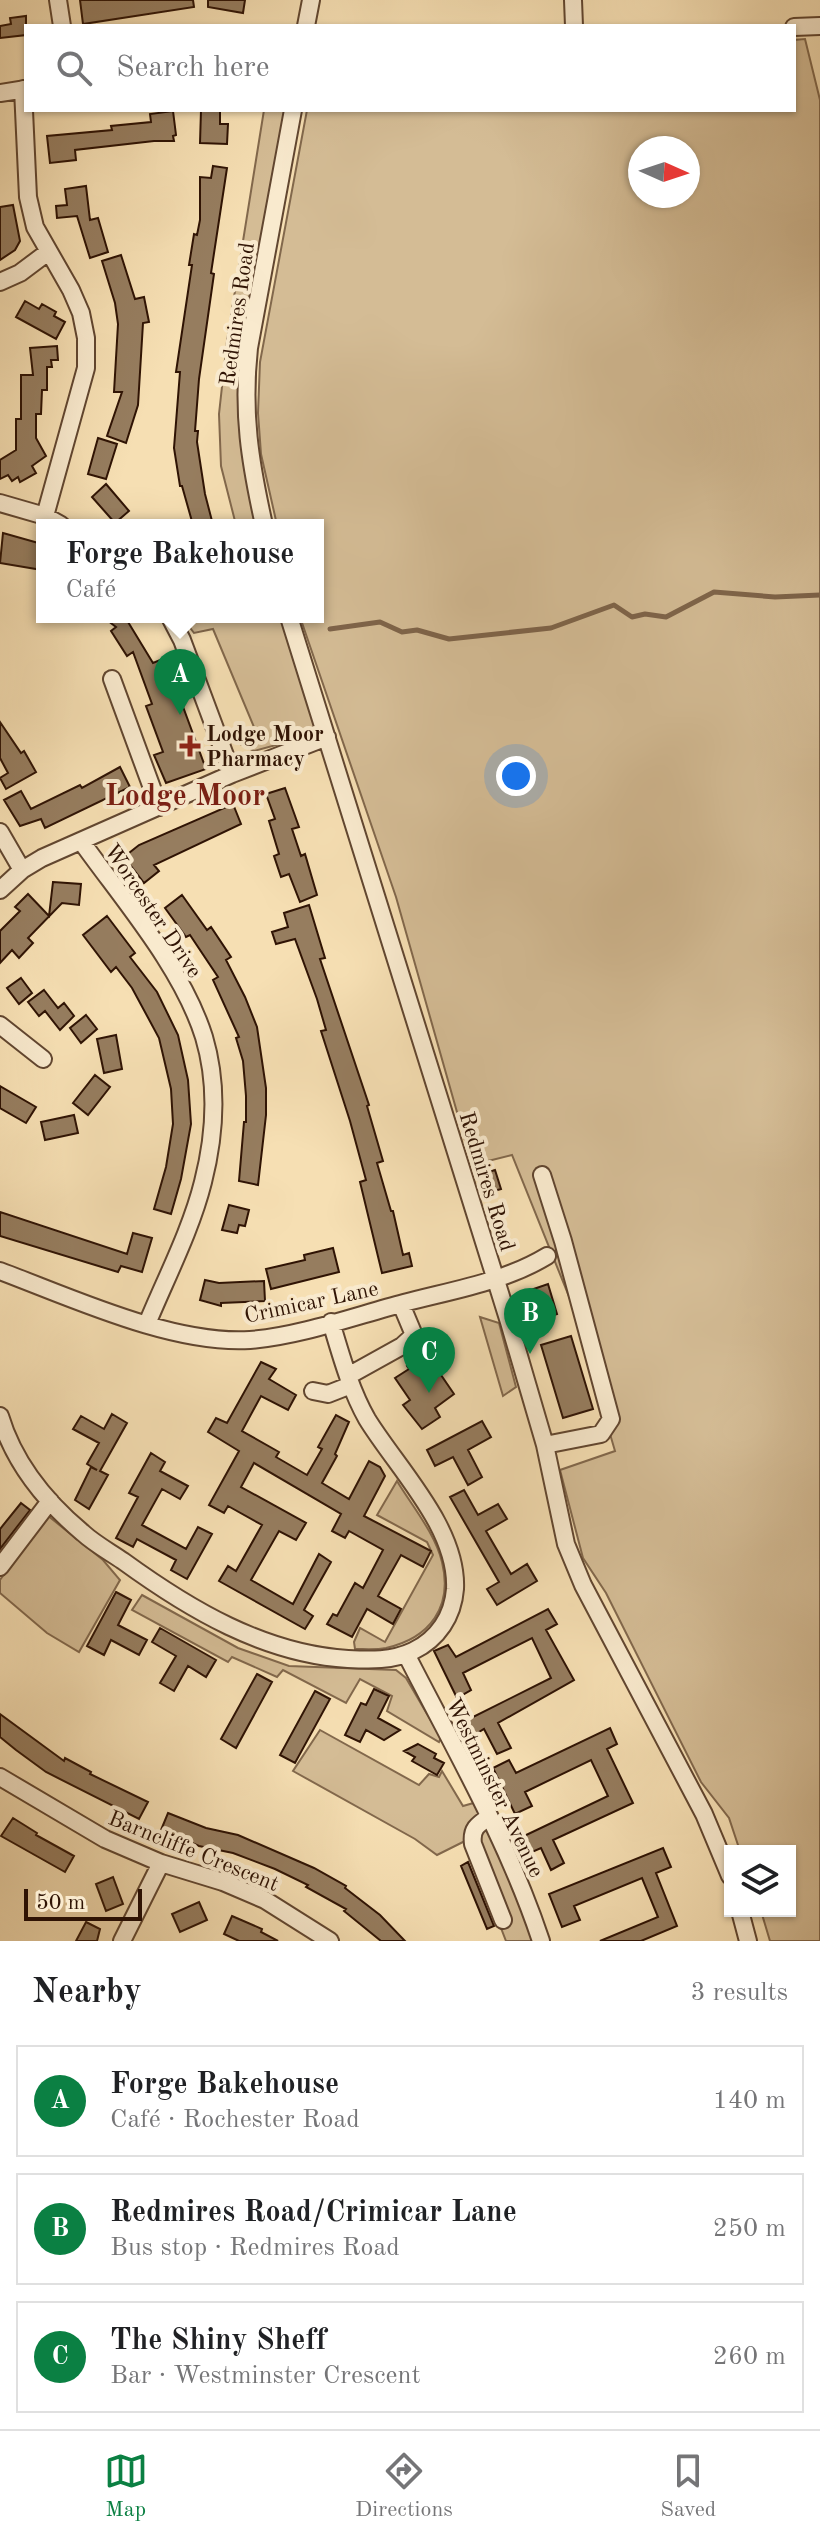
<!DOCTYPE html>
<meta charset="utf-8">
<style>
body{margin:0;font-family:"Old Standard TT",serif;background:#f6f6f6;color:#202124}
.controls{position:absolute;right:24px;bottom:24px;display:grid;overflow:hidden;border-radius:0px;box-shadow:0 2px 6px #0004}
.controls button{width:72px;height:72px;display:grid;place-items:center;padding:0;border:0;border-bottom:2px solid #e0e0e0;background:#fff;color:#202124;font:40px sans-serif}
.compass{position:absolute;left:628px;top:136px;width:72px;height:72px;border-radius:50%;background:#fff;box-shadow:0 2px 6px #0004;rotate:93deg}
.scale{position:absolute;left:24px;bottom:20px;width:118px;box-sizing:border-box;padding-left:8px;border:4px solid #2f1304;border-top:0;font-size:22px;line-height:28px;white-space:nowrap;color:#2f1304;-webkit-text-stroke:6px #f9eace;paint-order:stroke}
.you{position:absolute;left:516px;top:776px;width:28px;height:28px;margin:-20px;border:6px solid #fff;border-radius:50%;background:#1a73e8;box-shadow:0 0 0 12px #1a73e833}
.badge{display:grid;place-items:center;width:52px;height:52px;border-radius:50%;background:#0b8043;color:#fff;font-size:26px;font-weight:700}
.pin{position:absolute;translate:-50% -66px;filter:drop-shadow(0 2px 4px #0008)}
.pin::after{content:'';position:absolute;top:42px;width:28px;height:24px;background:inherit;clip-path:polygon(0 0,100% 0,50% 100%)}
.popup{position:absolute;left:36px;top:519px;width:288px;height:104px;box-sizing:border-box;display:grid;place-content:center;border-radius:0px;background:#fff;filter:drop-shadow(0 2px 6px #0005);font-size:26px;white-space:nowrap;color:#757577}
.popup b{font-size:30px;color:#202124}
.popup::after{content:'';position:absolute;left:50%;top:100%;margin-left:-16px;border:16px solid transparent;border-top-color:#fff}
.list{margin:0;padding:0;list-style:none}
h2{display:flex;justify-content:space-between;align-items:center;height:104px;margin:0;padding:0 32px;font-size:34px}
h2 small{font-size:26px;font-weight:400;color:#757577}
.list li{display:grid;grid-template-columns:52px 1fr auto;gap:24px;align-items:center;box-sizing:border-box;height:112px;margin:0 16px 16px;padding:0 16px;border:2px solid #e0e0e0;border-radius:0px}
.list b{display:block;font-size:30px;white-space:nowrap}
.list p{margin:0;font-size:26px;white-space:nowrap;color:#757577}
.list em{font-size:26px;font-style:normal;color:#757577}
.icon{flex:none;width:44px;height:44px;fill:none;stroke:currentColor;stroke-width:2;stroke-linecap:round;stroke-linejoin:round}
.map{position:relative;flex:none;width:820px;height:1941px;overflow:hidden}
.search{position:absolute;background:#fff;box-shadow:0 2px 6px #0004;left:24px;right:24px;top:24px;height:88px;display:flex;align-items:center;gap:20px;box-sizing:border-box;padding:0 28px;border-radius:0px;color:#757577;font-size:30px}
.sheet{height:488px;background:#fff}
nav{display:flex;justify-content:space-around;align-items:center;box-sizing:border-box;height:112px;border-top:2px solid #e0e0e0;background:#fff;font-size:22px;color:#757577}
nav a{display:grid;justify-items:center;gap:4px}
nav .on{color:#0b8043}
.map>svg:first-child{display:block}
</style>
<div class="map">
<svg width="820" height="1941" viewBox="0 0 820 1941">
<rect width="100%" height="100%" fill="#f6dfb3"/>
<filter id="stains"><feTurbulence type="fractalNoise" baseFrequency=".0025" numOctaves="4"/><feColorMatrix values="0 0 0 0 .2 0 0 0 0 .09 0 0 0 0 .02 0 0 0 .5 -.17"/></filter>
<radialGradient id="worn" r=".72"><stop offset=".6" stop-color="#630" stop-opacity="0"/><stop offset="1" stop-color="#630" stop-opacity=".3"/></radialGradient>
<path fill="#d4bc95" stroke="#82684c" stroke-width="2" fill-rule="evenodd" d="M805,39L820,100V1941H770L761,1911H790V1851H740L729,1818L701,1782L606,1593L583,1558L560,1470L615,1451L572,1304L512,1155L472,1165L396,897L300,617H318V525H277L261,454L258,413L260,362L307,110H794V40ZM640,148H688V196H640Z
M264,110H293L249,348L264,525H236L221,466L219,414L227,341Z
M196,617H289L315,725L309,733L298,739L254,751L242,745L259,739L213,629L194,633L185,621Z
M480,1317L499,1323L516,1387L503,1396Z
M397,1481C412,1506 435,1533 442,1562C453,1607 430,1638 386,1648C376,1650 365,1649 355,1649L354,1642L360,1628L385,1642L433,1555L427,1542L377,1515Z
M47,1515L103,1560L120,1580L79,1652L47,1633L0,1593V1580Z
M142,1595L238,1648L289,1666L396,1670L406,1678L441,1738L439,1742L387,1711L392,1696L360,1679L346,1703L283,1670L277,1677L232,1657L228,1662L132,1610Z
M320,1730L419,1785L429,1774L439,1777L442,1771L463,1806L477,1802L534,1941H506L467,1840L437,1855L415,1839L293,1771Z"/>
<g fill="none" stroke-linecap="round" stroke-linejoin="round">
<path stroke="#7e644a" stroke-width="5" d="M330,629L380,622L402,632L417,630L449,639L551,628L614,605L632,617L645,614L666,617L714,592L775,597L820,595"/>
</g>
<path fill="#967d5f" stroke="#2f1304" stroke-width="2" d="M80,0H193L194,7L83,24Z
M208,0H245L243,13L208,7Z
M26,16V35L0,38V26L11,24L10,18Z
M201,110H220V124H228L227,144L200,143Z
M173,111L176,135L173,136L174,141H154L75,150L76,160L50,163L47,136L112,130L111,126L151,122L150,114Z
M213,166L227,168L211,273L214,274L199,379L195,431H198L197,442L205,494L212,521L193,525L182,486H180L174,448L180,372H176L192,265H189L194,234L197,235L200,220V177L211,178Z
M86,186L90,220L98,218L108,252L90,258L77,216L57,218L56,206L67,205L65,189Z
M13,205L20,241L15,250L0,260V207Z
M121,255L135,299L144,297L149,322L143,323L138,405L126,443L107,436L122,392H114L118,324L115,303L102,261Z
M25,301L39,309L42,304L56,312L54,316L65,322L56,339L16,317Z
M57,346L58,360H51L52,367H47V390H42L41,414H36V438L46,456L32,466L36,473L20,482L18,477L12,481L8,475L0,479V460L16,450V419H21V375H33L30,348Z
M98,438L117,444L106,479L88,474Z
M106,484L129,511L115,523L92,497Z
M3,533L42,544V570L0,563Z
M103,617H125L153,663L165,658L206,769L166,783L154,755L163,752L146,706L152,704L133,652L127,656L111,631L116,627Z
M0,722L21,753L24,751L36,772L6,789L0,778L8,773L0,758Z
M120,767L130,787L45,828L41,819L20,826L4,800L21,791L31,809L80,785L82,788Z
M285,788L299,827L292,829L301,856L305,854L317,895L300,902L289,874L281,877L274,856L279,854L269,821L275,819L266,794Z
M233,804L241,824L154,865L159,871L144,883L124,857L139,845Z
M53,882L81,884L79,905L62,903L28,938L33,943L19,958L12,950L0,963V931L20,911L15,907L28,894L49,916Z
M182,895L207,930L211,927L231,957L226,960L245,997L257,1027L266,1088V1115L258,1185L239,1181L244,1122H246V1096L243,1061L236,1038L239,1037L213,980L218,977L190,935L186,937L165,908Z
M309,905L325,958L320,959L369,1105L367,1106L383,1161L377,1163L391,1211H393L403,1255L409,1253L412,1266L382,1273L360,1182L366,1180L350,1121L321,1031L326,1030L317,999L295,939L276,944L272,932L288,927L284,913Z
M107,916L135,953L130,957L157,992L178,1035L188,1080L191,1124L181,1179L171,1214L154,1209L166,1167L173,1124L171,1089L159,1038L132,988L116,967L111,972L83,935Z
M21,978L32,993L19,1004L7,988Z
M44,990L58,1008L64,1003L74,1016L60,1030L45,1011L39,1016L28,1002Z
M86,1015L97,1029L81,1043L70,1028Z
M116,1035L122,1069L104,1073L97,1039Z
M95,1075L110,1087L88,1115L73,1103Z
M0,1086L36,1107L26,1123L0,1108Z
M74,1115L78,1133L45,1140L41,1122Z
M495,1170L501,1189L487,1193L482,1174Z
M229,1205L249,1210L245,1226L239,1225L237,1233L222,1230Z
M0,1212L127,1254L133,1233L152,1238L142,1272L121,1266L118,1272L0,1236Z
M333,1248L339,1272L271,1289L266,1269L305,1260L304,1255Z
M205,1280L219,1283L264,1281L265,1301L221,1303V1306L200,1300Z
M548,1284L557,1314L533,1321L525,1292Z
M571,1336L593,1409L563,1418L541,1345Z
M425,1353L431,1359H436L440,1366L439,1372L454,1394L435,1408L440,1417L422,1429L403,1405L410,1400L395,1378L409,1369L407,1366Z
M261,1362L276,1369L269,1379L296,1395L288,1410L261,1396L242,1431L279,1452L276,1457L307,1475L322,1449L318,1447L336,1415L349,1422L335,1454L337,1456L322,1483L349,1499L369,1461L380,1467L385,1476L364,1516L431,1551L423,1567L401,1555L378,1596L401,1609L393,1624L367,1609L352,1637L327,1624L333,1614L337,1616L355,1583L363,1588L383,1550L349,1531L345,1538L332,1531L341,1514L254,1463L241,1487L306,1523L296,1540L279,1531L251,1580L293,1604L319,1554L331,1562L304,1610L313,1616L305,1629L219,1581L228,1566L236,1571L262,1525L228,1506L224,1513L209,1505L239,1451L208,1432L216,1418L227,1423Z
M112,1414L127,1423L100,1471L108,1475L89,1509L75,1500L91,1467L97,1470L87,1464L99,1443L73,1429L81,1416L104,1429Z
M482,1421L491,1437L468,1450L482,1477L468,1485L453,1457L435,1466L427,1450Z
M151,1453L165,1462L160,1471L188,1486L180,1499L162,1489L142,1525L186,1549L198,1527L212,1534L187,1579L171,1570L176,1560L137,1539L133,1547L116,1538L138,1497L129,1493Z
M464,1490L478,1515L498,1504L507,1519L486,1531L511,1574L527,1564L537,1581L497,1605L487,1589L499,1582L450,1497Z
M21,1503L30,1510L0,1549V1529Z
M116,1592L131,1600L118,1625L147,1640L139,1655L111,1640L104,1655L87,1646Z
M548,1609L557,1624L546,1630L574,1680L498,1723L511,1748L497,1754L484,1729L474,1735L467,1720L551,1678L532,1638L463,1673L471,1690L457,1698L434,1651L448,1645L456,1657Z
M160,1628L216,1660L206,1677L188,1666L174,1691L160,1683L176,1656L152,1642Z
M257,1674L272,1682L236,1748L221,1739Z
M374,1689L389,1696L378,1718L400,1730L384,1740L366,1730L360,1742L345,1735L361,1703L366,1705Z
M315,1691L330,1699L295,1763L280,1755Z
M0,1714L64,1761L65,1758L91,1772L90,1774L148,1802L139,1819L46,1772L16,1750L0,1737Z
M610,1728L617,1744L607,1749L633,1803L553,1840L564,1863L551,1870L541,1848L532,1852L524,1836L608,1796L591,1760L525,1792L532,1806L515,1814L493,1768L509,1760L516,1773Z
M418,1744L436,1754L434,1758L444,1763L437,1775L412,1761L415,1757L404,1751Z
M168,1813L206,1828L238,1835L314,1868L346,1886L345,1888L380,1915L405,1941H381L344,1911L346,1909L306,1887L308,1885L275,1869L233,1853L199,1846L161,1830Z
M13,1818L37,1833L36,1835L74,1856L65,1872L1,1836Z
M663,1848L671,1867L656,1873L677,1926L641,1941H600L658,1917L642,1878L574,1906L580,1920L562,1927L549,1894Z
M468,1862L494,1926L487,1929L461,1866Z
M113,1877L123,1904L106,1911L96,1884Z
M199,1902L207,1920L180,1932L172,1914Z
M232,1916L262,1929L261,1932L278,1941H239L224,1934Z
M86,1922L100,1929L97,1941H76Z"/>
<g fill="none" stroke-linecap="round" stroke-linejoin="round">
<g stroke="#614630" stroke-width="20">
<path id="minor" d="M58,0L62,26
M573,0L574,26
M306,26L311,0
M794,27L820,26
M23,89L28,197L35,227L71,290L81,313L86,338V368L45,516
M0,93L26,89
M0,282L20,273L48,252
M0,503L45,516L61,525
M264,525C250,462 242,413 249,348L293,110
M170,617L182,640L232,774
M289,617L509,1322L545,1445L566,1544L583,1585L704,1814L730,1876
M112,679L159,807
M0,832L22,870
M81,841C123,900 182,967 204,1037C218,1084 215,1135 203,1182C191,1230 166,1278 147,1324
M0,890L22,870L42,858L232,774L327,737
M0,1025L43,1059
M542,1175L563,1241L611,1419L601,1434L545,1445
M0,1271C72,1298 173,1345 250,1340C300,1336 355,1316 404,1303C453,1290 504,1282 547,1256
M348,1376L402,1346L414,1335L401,1304
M313,1391L328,1394L351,1385
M0,1416C14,1463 46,1502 83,1533C95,1544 110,1552 123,1561C189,1609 264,1654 348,1659C370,1660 392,1661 413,1651C438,1639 453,1616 455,1589C458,1528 397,1468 367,1419C350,1389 341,1355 331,1322
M0,1567L50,1501
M406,1654C454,1748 508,1841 541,1941
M0,1777L105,1839L161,1863L223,1882L265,1900L330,1941
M489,1817C477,1825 471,1829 473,1844L503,1920
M740,1911L748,1941
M122,1941L161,1863"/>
</g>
<use href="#minor" stroke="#f9eace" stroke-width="16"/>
</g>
<path fill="#8f2418" stroke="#f9eace" stroke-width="3" d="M186 734h8v8h8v8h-8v8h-8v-8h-8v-8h8z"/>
<g text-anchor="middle" stroke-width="8" stroke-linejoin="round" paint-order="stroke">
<g font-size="22" fill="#2f1304" stroke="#f9eace">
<text transform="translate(236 314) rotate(-82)" y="8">Redmires Road</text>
<text transform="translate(154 910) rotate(56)" y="8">Worcester Drive</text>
<text transform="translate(488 1181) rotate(73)" y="8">Redmires Road</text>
<text transform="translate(311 1301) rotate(-12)" y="8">Crimicar Lane</text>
<text transform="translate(496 1787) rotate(64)" y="8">Westminster Avenue</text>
<text transform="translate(194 1850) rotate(22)" y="8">Barncliffe Crescent</text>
</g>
<g font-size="22" font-weight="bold" fill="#2f1304" stroke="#f9eace" text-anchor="start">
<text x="206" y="741">Lodge Moor<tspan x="206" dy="25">Pharmacy</tspan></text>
</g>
<g font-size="30" font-weight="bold" fill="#7a1f14" stroke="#f9eace">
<text x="185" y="805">Lodge Moor</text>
</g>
</g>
<rect width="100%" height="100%" filter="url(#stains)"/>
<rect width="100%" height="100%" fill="url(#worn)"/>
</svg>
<div class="controls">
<button><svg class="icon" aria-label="layers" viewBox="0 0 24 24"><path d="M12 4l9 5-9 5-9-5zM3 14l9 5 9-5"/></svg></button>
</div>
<svg class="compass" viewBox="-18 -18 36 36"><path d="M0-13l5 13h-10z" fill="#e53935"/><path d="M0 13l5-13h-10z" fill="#757577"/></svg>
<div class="scale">50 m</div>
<div class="you"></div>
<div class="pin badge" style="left:180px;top:715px">A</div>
<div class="popup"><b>Forge Bakehouse</b>Café</div>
<div class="pin badge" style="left:530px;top:1354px">B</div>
<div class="pin badge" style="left:429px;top:1393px">C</div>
<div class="search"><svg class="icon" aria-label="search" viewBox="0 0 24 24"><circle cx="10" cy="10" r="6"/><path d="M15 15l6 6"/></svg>Search here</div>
</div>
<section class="sheet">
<h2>Nearby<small>3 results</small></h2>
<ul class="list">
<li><span class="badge">A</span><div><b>Forge Bakehouse</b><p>Café · Rochester Road</p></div><em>140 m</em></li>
<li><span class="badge">B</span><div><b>Redmires Road/Crimicar Lane</b><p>Bus stop · Redmires Road</p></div><em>250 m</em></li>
<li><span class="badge">C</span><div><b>The Shiny Sheff</b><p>Bar · Westminster Crescent</p></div><em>260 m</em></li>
</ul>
</section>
<nav>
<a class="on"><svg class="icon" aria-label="map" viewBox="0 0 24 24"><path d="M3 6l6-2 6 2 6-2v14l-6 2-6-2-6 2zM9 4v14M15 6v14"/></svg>Map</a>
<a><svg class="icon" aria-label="directions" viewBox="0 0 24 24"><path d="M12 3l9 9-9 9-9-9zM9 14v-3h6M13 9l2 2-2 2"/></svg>Directions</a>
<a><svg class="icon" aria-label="saved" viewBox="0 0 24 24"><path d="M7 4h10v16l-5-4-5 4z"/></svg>Saved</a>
</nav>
